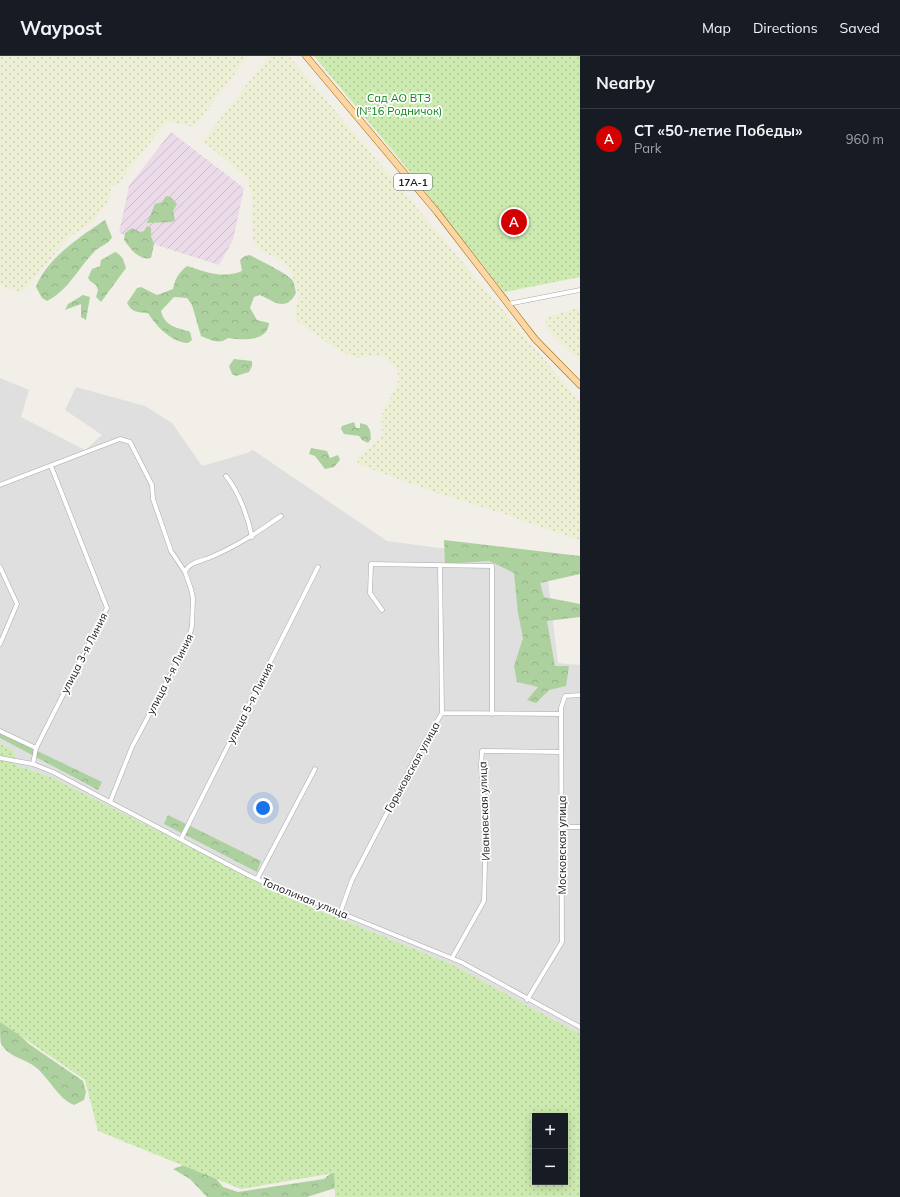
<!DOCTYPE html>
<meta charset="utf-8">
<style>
body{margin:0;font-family:Mulish,sans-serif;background:#242831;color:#f1f3f6}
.controls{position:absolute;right:12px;bottom:12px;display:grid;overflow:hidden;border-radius:0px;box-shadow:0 2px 10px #0003}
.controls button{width:36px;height:36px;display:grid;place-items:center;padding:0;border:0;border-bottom:1px solid #363941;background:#171b24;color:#f1f3f6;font:20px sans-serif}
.you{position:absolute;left:263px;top:752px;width:14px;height:14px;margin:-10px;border:3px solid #fff;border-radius:50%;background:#1a73e8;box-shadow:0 0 0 6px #1a73e833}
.badge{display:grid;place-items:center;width:26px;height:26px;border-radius:50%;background:#d40000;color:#fff;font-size:13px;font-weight:700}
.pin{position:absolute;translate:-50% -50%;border:2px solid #fff;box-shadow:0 1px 4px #0006}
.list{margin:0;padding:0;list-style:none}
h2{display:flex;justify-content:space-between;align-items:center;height:52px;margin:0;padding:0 16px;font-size:17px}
h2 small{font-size:13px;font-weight:400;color:#9ea1a6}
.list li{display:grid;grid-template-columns:26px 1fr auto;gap:12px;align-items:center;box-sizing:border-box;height:60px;padding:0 16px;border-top:1px solid #363941}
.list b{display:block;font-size:15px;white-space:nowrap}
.list p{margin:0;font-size:13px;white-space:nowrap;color:#9ea1a6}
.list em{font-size:13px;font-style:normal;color:#9ea1a6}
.map{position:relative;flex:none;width:580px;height:1141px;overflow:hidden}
header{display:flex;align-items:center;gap:24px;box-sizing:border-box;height:56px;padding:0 20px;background:#171b24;border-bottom:1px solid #363941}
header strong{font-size:19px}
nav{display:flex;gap:22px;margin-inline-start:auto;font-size:14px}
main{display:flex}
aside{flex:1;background:#171b24}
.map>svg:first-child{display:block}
</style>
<header>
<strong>Waypost</strong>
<nav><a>Map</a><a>Directions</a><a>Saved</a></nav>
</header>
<main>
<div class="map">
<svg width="580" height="1141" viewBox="0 0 580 1141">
<defs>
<pattern id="industrial-furrows" width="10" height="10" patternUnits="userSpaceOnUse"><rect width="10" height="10" fill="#ebdbe8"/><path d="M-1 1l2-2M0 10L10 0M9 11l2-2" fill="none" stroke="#c9bcc7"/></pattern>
<pattern id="farmland-dots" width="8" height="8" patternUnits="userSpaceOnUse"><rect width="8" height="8" fill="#eef0d5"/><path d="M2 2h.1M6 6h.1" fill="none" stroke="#ccceb7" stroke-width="1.8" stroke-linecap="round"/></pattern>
<pattern id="forest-crowns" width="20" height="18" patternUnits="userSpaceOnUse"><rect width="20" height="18" fill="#add19e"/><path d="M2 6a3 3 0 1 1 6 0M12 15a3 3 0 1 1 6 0" fill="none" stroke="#95b388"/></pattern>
<pattern id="garden-dots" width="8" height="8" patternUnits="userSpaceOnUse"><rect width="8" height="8" fill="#cdebb0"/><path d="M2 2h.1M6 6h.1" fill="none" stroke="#b0c997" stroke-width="1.8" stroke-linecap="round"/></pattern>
</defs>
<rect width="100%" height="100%" fill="#f2efe9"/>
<path fill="#e0dfdf" d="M0,322L29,334L21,361L85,394L102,379L65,354L76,331L145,350L172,367L202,410L247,397L253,394L387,485L546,506L558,607L580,609V978L451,908L299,846L53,722L16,709L14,695L0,688Z"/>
<path fill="url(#industrial-furrows)" d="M171,76L244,132L233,184L219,209L119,177L129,130Z"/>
<path fill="url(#farmland-dots)" d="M0,0H248L194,71L167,65L118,128L111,131L109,143L95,164L68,182L23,236L5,232L0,228Z
M269,0H289L580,346V485L502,457L439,438L358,408L357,403L360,400L380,383L382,379V356L396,332L399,323L397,314L387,303L378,299L359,302L341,296L297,265L295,257L299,239L290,213L283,206L258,192L253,184L252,139L247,122L203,85Z
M580,251V306L551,278L545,269L548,261Z"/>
<path fill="url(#forest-crowns)" d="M166,140L171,141L177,148L173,155L175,164L172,166L147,167L155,148L162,146Z
M105,164L112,181C109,188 100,190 95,195C78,212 69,234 47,245L42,242L36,231C46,203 81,180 105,164Z
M147,170L151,172V180L154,188L151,202C139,205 130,192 124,184L125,177L132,172L140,176L144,175Z
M115,196C122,199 124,205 126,212L101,246L96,241L98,234L96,229L90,225L88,222L92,213L100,210L101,204Z
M250,199C259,204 289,218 293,225C295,229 295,234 296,237C286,256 275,246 260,239L254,241L250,252L257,264L269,267C268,286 242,284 228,282C219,289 211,284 201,280L192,249L187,242L174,241L161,255C165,271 176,271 190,276L192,284L188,287C171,286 156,270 148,257C138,256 132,257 127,247L137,232L141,231L157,239L173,233C175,223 178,217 187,210C206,216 222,223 242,215L240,204L245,200Z
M83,239L90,241L86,264L81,261V248L65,254L68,248Z
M234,303L252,305V310L249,316L236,320L232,318L229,310Z
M354,366L356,372H360V367L367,369L370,374L371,383L368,387L362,384L359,380L344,378L341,373L342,370Z
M311,392L327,395L330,402L338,399L340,404L334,411L325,413L315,400L309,398Z
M444,484L580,500V518L540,527L544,541L580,548V561L547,565L555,610H569L566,630L549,634L536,647L527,644L538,631L517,626L514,610L523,582L518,557L514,517L489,505L445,508Z
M0,677L102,726L98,734L0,682Z
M168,759L261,805L257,816L164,768Z
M0,960L29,988L83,1025L86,1036L84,1044L74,1049C57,1042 50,1022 34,1010C23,1002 9,1001 1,988C0,982 0,968 0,960Z
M338,1102L348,1128L307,1141H207L190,1123L173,1113L184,1109L213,1119L223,1131L238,1136L324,1123L331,1117Z"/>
<path fill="url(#garden-dots)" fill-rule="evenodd" d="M314,0H580V221L504,236L401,105Z
M0,688L14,695L16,709L53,722L299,846L451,908L580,978V1141H335L334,1117L241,1133L98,1075L85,1024L0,966ZM535,1060H565V1126H535Z"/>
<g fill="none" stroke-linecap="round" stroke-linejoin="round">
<g stroke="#a9a9a9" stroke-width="5">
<path id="street" d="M508,248L580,234
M226,420C239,436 248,461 252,481
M0,429L120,383L130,386L152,429L153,443L171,495L185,516L191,533L193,542L192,570L188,585L132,691L110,746
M0,511L17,548L0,588
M185,516C189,506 202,505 211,501C237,490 258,476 281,460
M382,554L370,537L371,508L492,510V658
M442,657L561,658
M0,675L36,692
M0,702L33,708L53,716L248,819L278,833L309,844L461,906L580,971
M33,708L36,692L107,552L51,410
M562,771H580
M181,783L318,511
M257,823L315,713
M340,857L352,824L417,699L442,657L440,509
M452,902L484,845L486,768L481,710L482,695L561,696
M527,944L562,886L561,652L565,640L580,639"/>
</g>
<g stroke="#a06b00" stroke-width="7">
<path id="primary" d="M306,0L437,156L535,283L580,329"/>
</g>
<use href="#street" stroke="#fff" stroke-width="4"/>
<use href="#primary" stroke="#fcd6a4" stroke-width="6"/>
</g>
<g text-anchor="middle" stroke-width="3.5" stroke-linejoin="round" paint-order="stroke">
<rect fill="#fff" stroke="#646464" stroke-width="1" x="394" y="118" width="38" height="16" rx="3"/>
<g font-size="10" font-weight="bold" fill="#222">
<text x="413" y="130">17А-1</text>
</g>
<g font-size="11" fill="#0c8416" stroke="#fff">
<text x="399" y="46">Сад АО ВТЗ<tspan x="399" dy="13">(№16 Родничок)</tspan></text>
</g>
<g font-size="11" fill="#222" stroke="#fff">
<text transform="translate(84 597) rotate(-63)" y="4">улица 3-я Линия</text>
<text transform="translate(170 618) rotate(-63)" y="4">улица 4-я Линия</text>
<text transform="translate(250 647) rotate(-63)" y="4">улица 5-я Линия</text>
<text transform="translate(412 711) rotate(-61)" y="4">Горьковская улица</text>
<text transform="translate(484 755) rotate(-92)" y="4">Ивановская улица</text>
<text transform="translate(562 789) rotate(-90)" y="4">Московская улица</text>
<text transform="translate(305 842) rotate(22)" y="4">Тополиная улица</text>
</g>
</g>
</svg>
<div class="controls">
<button>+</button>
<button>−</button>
</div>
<div class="you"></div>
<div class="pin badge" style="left:514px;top:166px">A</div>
</div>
<aside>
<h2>Nearby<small></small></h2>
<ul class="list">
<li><span class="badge">A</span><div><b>СТ «50-летие Победы»</b><p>Park</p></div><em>960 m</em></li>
</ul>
</aside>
</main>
